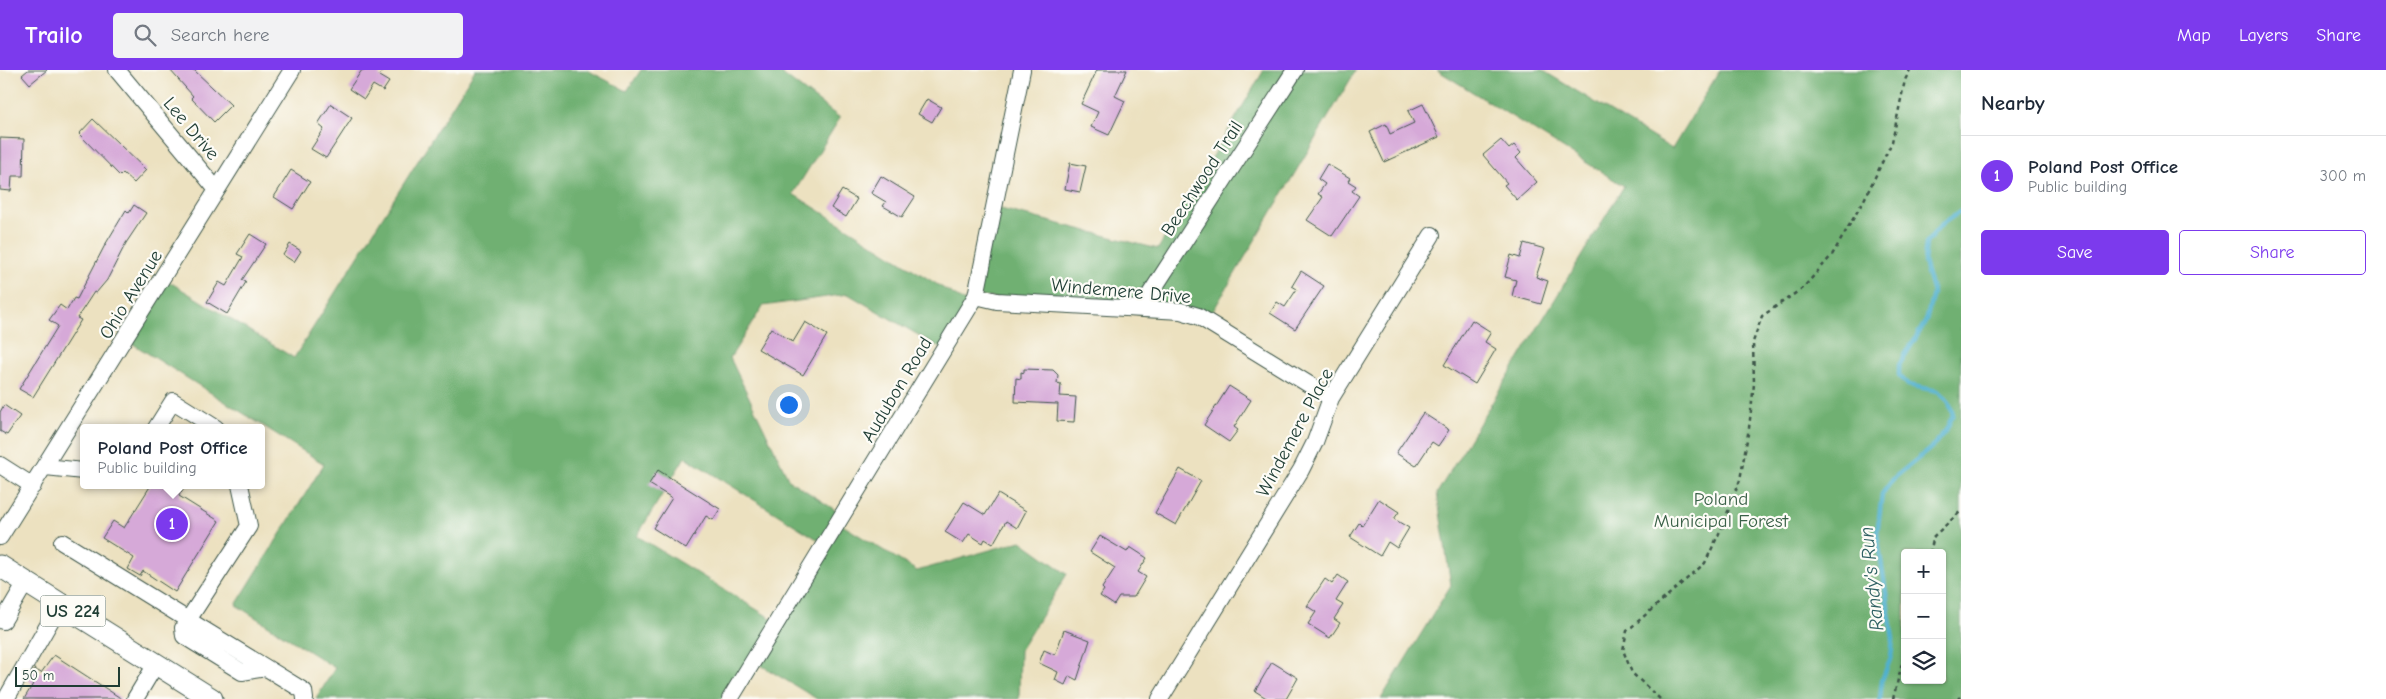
<!DOCTYPE html>
<meta charset="utf-8">
<style>
body{margin:0;font-family:"Comic Neue",sans-serif;background:#f2f2f3;color:#1f2937}
.controls{position:absolute;right:15px;bottom:15px;display:grid;overflow:hidden;border-radius:5px;box-shadow:0 1px 4px #0004}
.controls button{width:45px;height:45px;display:grid;place-items:center;padding:0;border:0;border-bottom:1px solid #e0e1e3;background:#fff;color:#1f2937;font:25px sans-serif}
.scale{position:absolute;left:15px;bottom:12px;width:105px;box-sizing:border-box;padding-left:5px;border:2px solid #1f3d34;border-top:0;font-size:14px;line-height:18px;white-space:nowrap;color:#1f3d34;-webkit-text-stroke:4px #fdfcf7;paint-order:stroke}
.you{position:absolute;left:788px;top:334px;width:18px;height:18px;margin:-12px;border:4px solid #fff;border-radius:50%;background:#1a73e8;box-shadow:0 0 0 8px #1a73e833}
.badge{display:grid;place-items:center;width:32px;height:32px;border-radius:50%;background:#7c3aed;color:#fff;font-size:16px;font-weight:700}
.pin{position:absolute;translate:-50% -50%;border:2px solid #fff;box-shadow:0 1px 5px #0006}
.popup{position:absolute;left:80px;top:354px;width:185px;height:65px;box-sizing:border-box;display:grid;place-content:center;border-radius:5px;background:#fff;filter:drop-shadow(0 1px 4px #0005);font-size:16px;white-space:nowrap;color:#747a83}
.popup b{font-size:19px;color:#1f2937}
.popup::after{content:'';position:absolute;left:50%;top:100%;margin-left:-10px;border:10px solid transparent;border-top-color:#fff}
.list{margin:0;padding:0;list-style:none}
h2{display:flex;justify-content:space-between;align-items:center;height:65px;margin:0;padding:0 20px;font-size:21px}
h2 small{font-size:16px;font-weight:400;color:#747a83}
.list li{display:grid;grid-template-columns:32px 1fr auto;gap:15px;align-items:center;box-sizing:border-box;height:80px;padding:0 20px;border-top:1px solid #e0e1e3}
.list b{display:block;font-size:19px;white-space:nowrap}
.list p{margin:0;font-size:16px;white-space:nowrap;color:#747a83}
.list em{font-size:16px;font-style:normal;color:#747a83}
.actions{display:flex;gap:10px;padding:15px 20px}
.actions a{flex:1;padding:11px 0;border:1px solid #7c3aed;border-radius:5px;text-align:center;font-size:18px;color:#7c3aed}
.actions .main{background:#7c3aed;color:#fff}
.icon{flex:none;width:28px;height:28px;fill:none;stroke:currentColor;stroke-width:2;stroke-linecap:round;stroke-linejoin:round}
.map{position:relative;flex:none;width:1961px;height:629px;overflow:hidden}
header{display:flex;align-items:center;gap:30px;box-sizing:border-box;height:70px;padding:0 25px;background:#7c3aed;color:#fff}
header strong{font-size:24px}
nav{display:flex;gap:28px;margin-inline-start:auto;font-size:18px}
.search{width:350px;height:45px;background:#f2f2f3;display:flex;align-items:center;gap:12px;box-sizing:border-box;padding:0 18px;border-radius:5px;color:#747a83;font-size:19px}
main{display:flex}
aside{flex:1;background:#fff}
.map>svg:first-child{display:block}
</style>
<header>
<strong>Trailo</strong>
<div class="search"><svg class="icon" aria-label="search" viewBox="0 0 24 24"><circle cx="10" cy="10" r="6"/><path d="M15 15l6 6"/></svg>Search here</div>
<nav><a>Map</a><a>Layers</a><a>Share</a></nav>
</header>
<main>
<div class="map">
<svg width="1961" height="629" viewBox="0 0 1961 629">
<rect width="100%" height="100%" fill="#fdfcf7"/>
<filter id="ink" filterUnits="userSpaceOnUse"><feTurbulence type="fractalNoise" baseFrequency=".02" numOctaves="2"/><feDisplacementMap in="SourceGraphic" scale="10" xChannelSelector="R" yChannelSelector="G"/><feConvolveMatrix kernelMatrix="1 2 1 2 8 2 1 2 1" color-interpolation-filters="sRGB"/></filter>
<filter id="wash" filterUnits="userSpaceOnUse"><feTurbulence type="fractalNoise" baseFrequency=".0096" numOctaves="4" result="noise"/><feDisplacementMap in="SourceGraphic" scale="20" xChannelSelector="R" yChannelSelector="G"/><feGaussianBlur stdDeviation="1.12" result="paint"/><feColorMatrix in="noise" values="0 0 0 0 0 0 0 0 0 0 0 0 0 0 0 0 0 1.4 0 .05"/><feComposite in="paint" operator="in"/></filter>
<g filter="url(#wash)">
<rect width="100%" height="100%" fill="#ece1c0"/>
<path fill="#70b072" stroke="#487653" fill-rule="evenodd" d="M475,0H587L627,21L641,0H777L840,48L793,124L970,235L944,280L848,224L763,236L730,288L789,410L843,445L839,453L917,501L1021,471L1067,504L1020,580L1019,629H817L754,591L730,629H316L335,598L236,535L324,394L125,269L163,208L294,288ZM685,387L825,474L777,552L637,466Z
M1264,0H1356L1207,251L976,226L993,137L1158,179Z
M1437,0H1542L1672,79L1720,0H1961V629H1381L1451,515L1437,423L1624,116ZM1905,483H1942V610H1905Z"/>
<g fill="none" stroke-linecap="round" stroke-linejoin="round">
<path stroke="#50b0cf" stroke-width="4.5" d="M1880,629L1882,610L1891,587L1893,569L1877,464L1882,424L1894,408L1931,378L1946,360L1953,345L1949,332L1938,321L1908,315L1899,305V295L1926,251L1933,223L1924,192L1926,173L1942,154L1961,141"/>
</g>
<g id="blocks">
<path fill="#d6a9d8" d="M28,0H47L30,14L22,5Z
M170,0H194L231,35L214,52L191,28L193,26Z
M362,0H383L379,6L389,12L383,21L373,15L364,29L349,19Z
M1097,0H1127L1115,26L1125,31L1109,65L1091,57L1098,42L1081,34Z
M927,29L941,37L932,52L918,44Z
M331,34L352,48L326,88L311,79L324,59L318,54Z
M1423,34L1439,67L1384,92L1370,62L1386,54L1390,64L1414,53L1408,41Z
M93,49L146,100L134,113L123,103L120,106L79,64Z
M0,68L24,69L23,106H12L11,121L0,120Z
M1501,70L1509,79L1514,75L1521,83L1516,88L1537,112L1517,130L1504,115L1507,113L1483,85Z
M1070,93L1086,96L1080,122L1065,119Z
M1327,94L1350,108L1348,111L1356,116L1352,121L1359,126L1332,166L1307,150L1323,127L1318,124L1325,114L1318,109Z
M291,100L310,112L293,139L274,127Z
M881,106L915,127L902,147L883,136L886,132L871,123Z
M842,120L857,129L846,147L831,138Z
M134,135L146,143L126,173L107,210L96,223L94,222L77,248L81,250L33,327L19,319L58,256L49,250L60,235L67,240L74,228L77,229L105,175L126,140L129,143Z
M250,164L266,174L242,210L246,212L227,244L207,232L219,212L226,216L243,187L237,184Z
M1524,173L1545,179L1536,207L1548,211L1541,234L1512,226L1516,210L1505,207L1511,185L1520,188Z
M290,174L301,181L294,192L283,185Z
M1301,201L1324,216L1295,259L1270,243L1277,232L1285,237L1297,219L1292,216Z
M1472,250L1491,262L1485,272L1496,279L1475,314L1444,295Z
M805,252L827,265L803,305L758,279L771,258L793,272Z
M1024,299L1053,300L1058,305L1057,313L1061,314L1060,326L1076,327L1074,352L1057,351L1058,334L1015,332L1016,308L1021,309V302L1024,303Z
M1229,316L1251,330L1234,357L1238,360L1229,372L1204,355Z
M4,335L20,346L7,365L0,361V342Z
M1423,343L1449,360L1438,376L1432,372L1416,396L1396,383Z
M1180,399L1201,411L1176,455L1155,443Z
M658,400L720,439L713,450L706,446L686,479L653,458L672,428L649,414Z
M151,415H185L179,426L219,451L175,522L143,501L140,506L128,499L134,488L102,468L113,451L124,458Z
M998,424L1026,441L1017,458L1006,451L993,474L985,469L983,473L969,464L963,473L945,462L964,432L985,445Z
M1379,429L1399,442L1394,449L1409,458L1397,478L1388,472L1380,486L1350,467L1359,453L1362,456Z
M1100,466L1127,482L1130,477L1147,488L1138,502L1146,507L1134,527H1119L1114,535L1100,526L1104,520L1102,518L1115,498L1090,482Z
M1338,505L1348,512L1336,531L1343,535L1334,549L1340,553L1330,568L1308,554L1316,542L1307,536L1325,509L1332,514Z
M1064,560L1090,570L1077,610L1069,606L1065,615L1055,610L1058,602L1039,593L1044,580L1055,585Z
M54,585L122,629H24L33,614L28,610L35,599L41,603Z
M1272,592L1298,608L1286,629H1268L1255,621Z"/>
</g>
</g>
<g filter="url(#ink)">
<use href="#blocks" fill-opacity="0" stroke="#3e5649" stroke-width="1"/>
<g fill="none" stroke-linecap="round" stroke-linejoin="round">
<g stroke="#3e5649" stroke-width="18">
<path id="minor" d="M117,0L217,120
M976,226L997,231L1181,241L1198,246L1331,328
M1141,238L1295,0
M156,358L173,331L216,358
M0,395L33,416
M46,397L83,401
M0,467L292,0
M62,472L188,550L249,456L240,415
M3,551L26,512
M266,598L242,602L184,566L183,558L188,550L304,621L305,629
M6,629L51,550L57,532
M135,629L156,594
M730,629L976,226L1022,0
M1160,629L1301,400L1315,372L1331,328L1432,165"/>
</g>
<g stroke="#3e5649" stroke-width="23">
<path id="major" d="M0,496L212,629"/>
</g>
<path stroke="#3e5649" stroke-width="2.5" stroke-dasharray="4 4" stroke-linecap="butt" d="M1930,483L1934,466L1961,441
M1660,629L1632,603L1623,580L1627,561L1705,493L1722,457L1740,410L1749,358L1754,314L1753,272L1762,246L1803,218L1832,185L1864,130L1892,72L1905,10L1910,0
M1893,629L1905,582
M1959,629L1961,627"/>
<use href="#minor" stroke="#fff" stroke-width="16"/>
<use href="#major" stroke="#fff" stroke-width="21"/>
</g>
</g>
<g text-anchor="middle" stroke-width="4.5" stroke-linejoin="round" paint-order="stroke">
<rect fill="#fdfcf7" stroke="#62766e" stroke-width="1" x="40.5" y="525.5" width="65" height="31" rx="4"/>
<g font-size="18" font-weight="bold" fill="#1f3d34">
<text x="73" y="547">US 224</text>
</g>
<g font-size="19" fill="#1f3d34" stroke="#fdfcf7">
<text transform="translate(192 58) rotate(50)" y="7">Lee Drive</text>
<text transform="translate(1201 108) rotate(-57)" y="7">Beechwood Trail</text>
<text transform="translate(1121 220) rotate(5)" y="7">Windemere Drive</text>
<text transform="translate(130 224) rotate(-58)" y="7">Ohio Avenue</text>
<text transform="translate(896 319) rotate(-59)" y="7">Audubon Road</text>
<text transform="translate(1294 362) rotate(-62)" y="7">Windemere Place</text>
</g>
<g font-size="19" fill="#3a6148" stroke="#fdfcf7">
<text x="1721" y="435">Poland<tspan x="1721" dy="22">Municipal Forest</tspan></text>
</g>
<g font-size="20" font-style="italic" fill="#2e6062" stroke="#fdfcf7">
<text transform="translate(1871 509) rotate(-96)" y="7">Randy's Run</text>
</g>
</g>
</svg>
<div class="controls">
<button>+</button>
<button>−</button>
<button><svg class="icon" aria-label="layers" viewBox="0 0 24 24"><path d="M12 4l9 5-9 5-9-5zM3 14l9 5 9-5"/></svg></button>
</div>
<div class="scale">50 m</div>
<div class="you"></div>
<div class="pin badge" style="left:172px;top:454px">1</div>
<div class="popup"><b>Poland Post Office</b>Public building</div>
</div>
<aside>
<h2>Nearby<small></small></h2>
<ul class="list">
<li><span class="badge">1</span><div><b>Poland Post Office</b><p>Public building</p></div><em>300 m</em></li>
</ul>
<div class="actions"><a class="main">Save</a><a>Share</a></div>
</aside>
</main>
